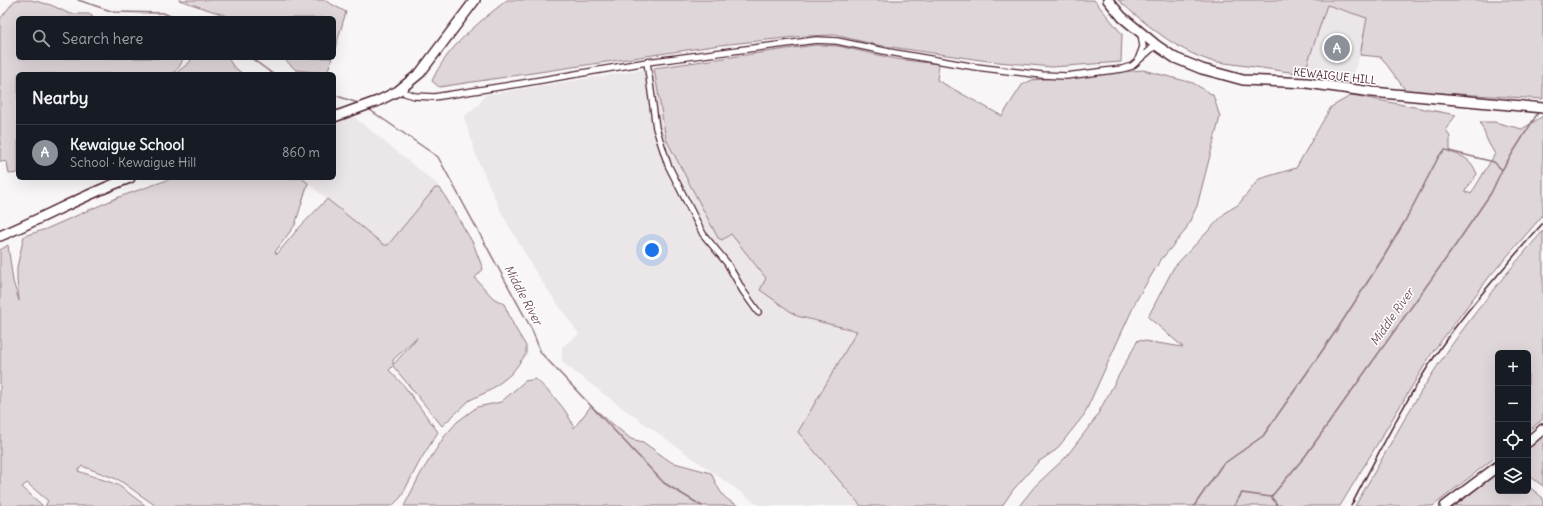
<!DOCTYPE html>
<meta charset="utf-8">
<style>
body{margin:0;font-family:Delius,sans-serif;background:#242831;color:#f1f3f6}
.controls{position:absolute;right:12px;bottom:12px;display:grid;overflow:hidden;border-radius:6px;box-shadow:0 4px 16px #0002}
.controls button{width:36px;height:36px;display:grid;place-items:center;padding:0;border:0;border-bottom:1px solid #363941;background:#171b24;color:#f1f3f6;font:20px sans-serif}
.you{position:absolute;left:652px;top:250px;width:14px;height:14px;margin:-10px;border:3px solid #fff;border-radius:50%;background:#1a73e8;box-shadow:0 0 0 6px #1a73e833}
.badge{display:grid;place-items:center;width:26px;height:26px;border-radius:50%;background:#8c9099;color:#fff;font-size:13px;font-weight:700}
.pin{position:absolute;translate:-50% -50%;border:2px solid #fff;box-shadow:0 1px 4px #0006}
.list{margin:0;padding:0;list-style:none}
h2{display:flex;justify-content:space-between;align-items:center;height:52px;margin:0;padding:0 16px;font-size:17px}
h2 small{font-size:13px;font-weight:400;color:#9ea1a6}
.list li{display:grid;grid-template-columns:26px 1fr auto;gap:12px;align-items:center;box-sizing:border-box;height:56px;padding:0 16px;border-top:1px solid #363941}
.list b{display:block;font-size:15px;white-space:nowrap}
.list p{margin:0;font-size:13px;white-space:nowrap;color:#9ea1a6}
.list em{font-size:13px;font-style:normal;color:#9ea1a6}
.icon{flex:none;width:22px;height:22px;fill:none;stroke:currentColor;stroke-width:2;stroke-linecap:round;stroke-linejoin:round}
.map{position:relative;flex:none;width:1543px;height:506px;overflow:hidden}
.search{position:absolute;background:#171b24;box-shadow:0 4px 16px #0002;left:16px;top:16px;width:320px;height:44px;display:flex;align-items:center;gap:10px;box-sizing:border-box;padding:0 14px;border-radius:6px;color:#9ea1a6;font-size:15px}
.panel{position:absolute;background:#171b24;box-shadow:0 4px 16px #0002;left:16px;top:72px;width:320px;height:108px;border-radius:6px}
.map>svg:first-child{display:block}
</style>
<div class="map">
<svg width="1543" height="506" viewBox="0 0 1543 506">
<rect width="100%" height="100%" fill="#f8f6f7"/>
<filter id="ink" filterUnits="userSpaceOnUse"><feTurbulence type="fractalNoise" baseFrequency=".025" numOctaves="2"/><feDisplacementMap in="SourceGraphic" scale="8" xChannelSelector="R" yChannelSelector="G"/><feConvolveMatrix kernelMatrix="1 2 1 2 8 2 1 2 1" color-interpolation-filters="sRGB"/></filter>
<g filter="url(#ink)">
<path fill="#ebe6e8" d="M1326,5L1368,18L1360,55L1349,83L1276,70L1283,48Z
M654,68L666,139L718,238L722,240L731,234L797,316L857,331L798,432L861,506H760L617,404L562,362V347L579,334L538,276L502,214L477,158L464,117L480,103L485,95Z
M354,117L438,185L388,245H384L301,178H334V124Z"/>
<path fill="#ded6d9" stroke="#947a82" fill-rule="evenodd" d="M15,0H31L51,5L70,14H89L93,17L92,18H18V58H183C181,65 178,70 171,74H18V173L9,174L7,162L0,161V19Z
M179,0H324L346,12L334,52V18H233Z
M507,0H1094L1122,34L1121,62L1052,67L988,61L877,45L835,35L805,36L720,45L439,87L432,81C447,47 478,23 507,0Z
M1118,0H1543V99L1406,91L1381,57L1360,55L1367,18L1327,5L1304,74L1211,61C1174,49 1146,24 1118,0Z
M815,45L838,46L896,59L939,64L937,80L1002,116L1022,85L1032,80L1143,70L1193,83L1213,95L1220,117L1197,206L1185,231L1160,261L1137,299L1084,415L1056,450L1038,462L1013,490L1002,506H861L798,432L857,331L797,316L760,290L766,278L731,234L722,240L718,238L666,139L654,68Z
M192,58H228L233,66L243,74H175L190,62Z
M283,58H332L327,73L296,70Z
M1352,95L1456,115L1446,129L1450,137V152C1465,157 1471,159 1477,174L1465,191L1471,194L1495,154L1488,142L1480,122H1494L1522,129L1543,116V215L1490,276L1432,353L1340,506H1282L1281,504L1279,506H1019L1035,486L1066,457L1095,419L1138,340L1183,347L1148,317L1174,267L1227,211L1238,205L1259,179L1296,168L1331,107Z
M173,178H301L308,183L295,225L275,252L277,254L297,230L327,199L384,245H388L435,188H440L473,243L483,269L475,278L493,298L504,304L514,326L526,346V354L512,373L505,379L489,391L470,400L442,426L393,366L389,370L405,387L438,432L421,459L401,497L392,506H156L119,480L82,466L78,471L118,485L146,506H45L48,501L27,483L22,487L43,506H0V250L8,245L13,281L19,301L17,280V267L24,236L46,229L119,197ZM416,338H417L393,365V360Z
M1543,231V419L1528,431V353H1498V455L1433,506H1355C1383,458 1409,408 1440,362C1471,316 1506,273 1543,231Z
M536,379C551,394 567,408 574,428L591,406L631,439L643,442L671,462L711,473C719,489 722,500 740,506H404L421,473L444,437L457,422L477,407L501,402L525,381Z
M1543,436V486L1528,475V449Z
M1498,472V491H1528V486L1543,498V506H1455Z"/>
<g fill="none" stroke-linecap="round" stroke-linejoin="round">
<path stroke="#8f747b" stroke-width="1.5" d="M78,0L114,12L163,13L175,18
M251,58L273,74
M334,95L361,104
M367,108L438,157L532,330L541,353L664,483L702,506
M1271,497L1306,455L1457,243L1491,193L1502,170L1539,111
M1272,498L1278,506
M1194,506L1222,465L1263,436L1338,328L1383,258L1405,221L1439,156L1445,150L1494,162L1502,170
M1234,506L1242,493L1271,497"/>
<g stroke="#4a1f2b" stroke-width="8">
<path id="minor" d="M1138,60L1143,47L1141,33
M647,62L656,128L668,165L703,234L727,263L743,291L758,312
M405,93L415,96L434,97L518,84L647,62L816,40L837,41L889,52L976,67L1042,75L1066,76L1122,69L1132,66L1156,45"/>
</g>
<g stroke="#4a1f2b" stroke-width="12">
<path id="primary" d="M1528,442L1543,429
M1445,506L1498,466"/>
</g>
<g stroke="#4a1f2b" stroke-width="12">
<path id="trunk" d="M1108,0L1122,17L1156,45L1175,58L1202,69L1221,74L1243,80L1307,83L1372,92L1543,108
M334,117L378,101L398,91L420,73L475,0
M0,236C44,218 85,194 130,178"/>
</g>
<use href="#minor" stroke="#fff" stroke-width="5.5"/>
<use href="#primary" stroke="#fff" stroke-width="9"/>
<use href="#trunk" stroke="#fff" stroke-width="9"/>
<path stroke="#4a1f2b" stroke-width="1.5" d="M1351,506C1382,446 1413,384 1453,330C1481,293 1512,258 1543,223"/>
</g>
</g>
<g text-anchor="middle" stroke-width="3" stroke-linejoin="round" paint-order="stroke">
<g font-size="11" fill="#4a1f2b" stroke="#fff">
<text transform="translate(1335 76) rotate(6)" y="4">KEWAIGUE HILL</text>
</g>
<g font-size="12" font-style="italic" fill="#72515a" stroke="#fff">
<text transform="translate(523 295) rotate(62)" y="4">Middle River</text>
<text transform="translate(1392 317) rotate(-55)" y="4">Middle River</text>
</g>
</g>
</svg>
<div class="controls">
<button>+</button>
<button>−</button>
<button><svg class="icon" aria-label="locate" viewBox="0 0 24 24"><circle cx="12" cy="12" r="6"/><path d="M12 2v4M12 18v4M2 12h4M18 12h4"/></svg></button>
<button><svg class="icon" aria-label="layers" viewBox="0 0 24 24"><path d="M12 4l9 5-9 5-9-5zM3 14l9 5 9-5"/></svg></button>
</div>
<div class="you"></div>
<div class="pin badge" style="left:1337px;top:48px">A</div>
<div class="search"><svg class="icon" aria-label="search" viewBox="0 0 24 24"><circle cx="10" cy="10" r="6"/><path d="M15 15l6 6"/></svg>Search here</div>
<section class="panel">
<h2>Nearby<small></small></h2>
<ul class="list">
<li><span class="badge">A</span><div><b>Kewaigue School</b><p>School · Kewaigue Hill</p></div><em>860 m</em></li>
</ul>
</section>
</div>
